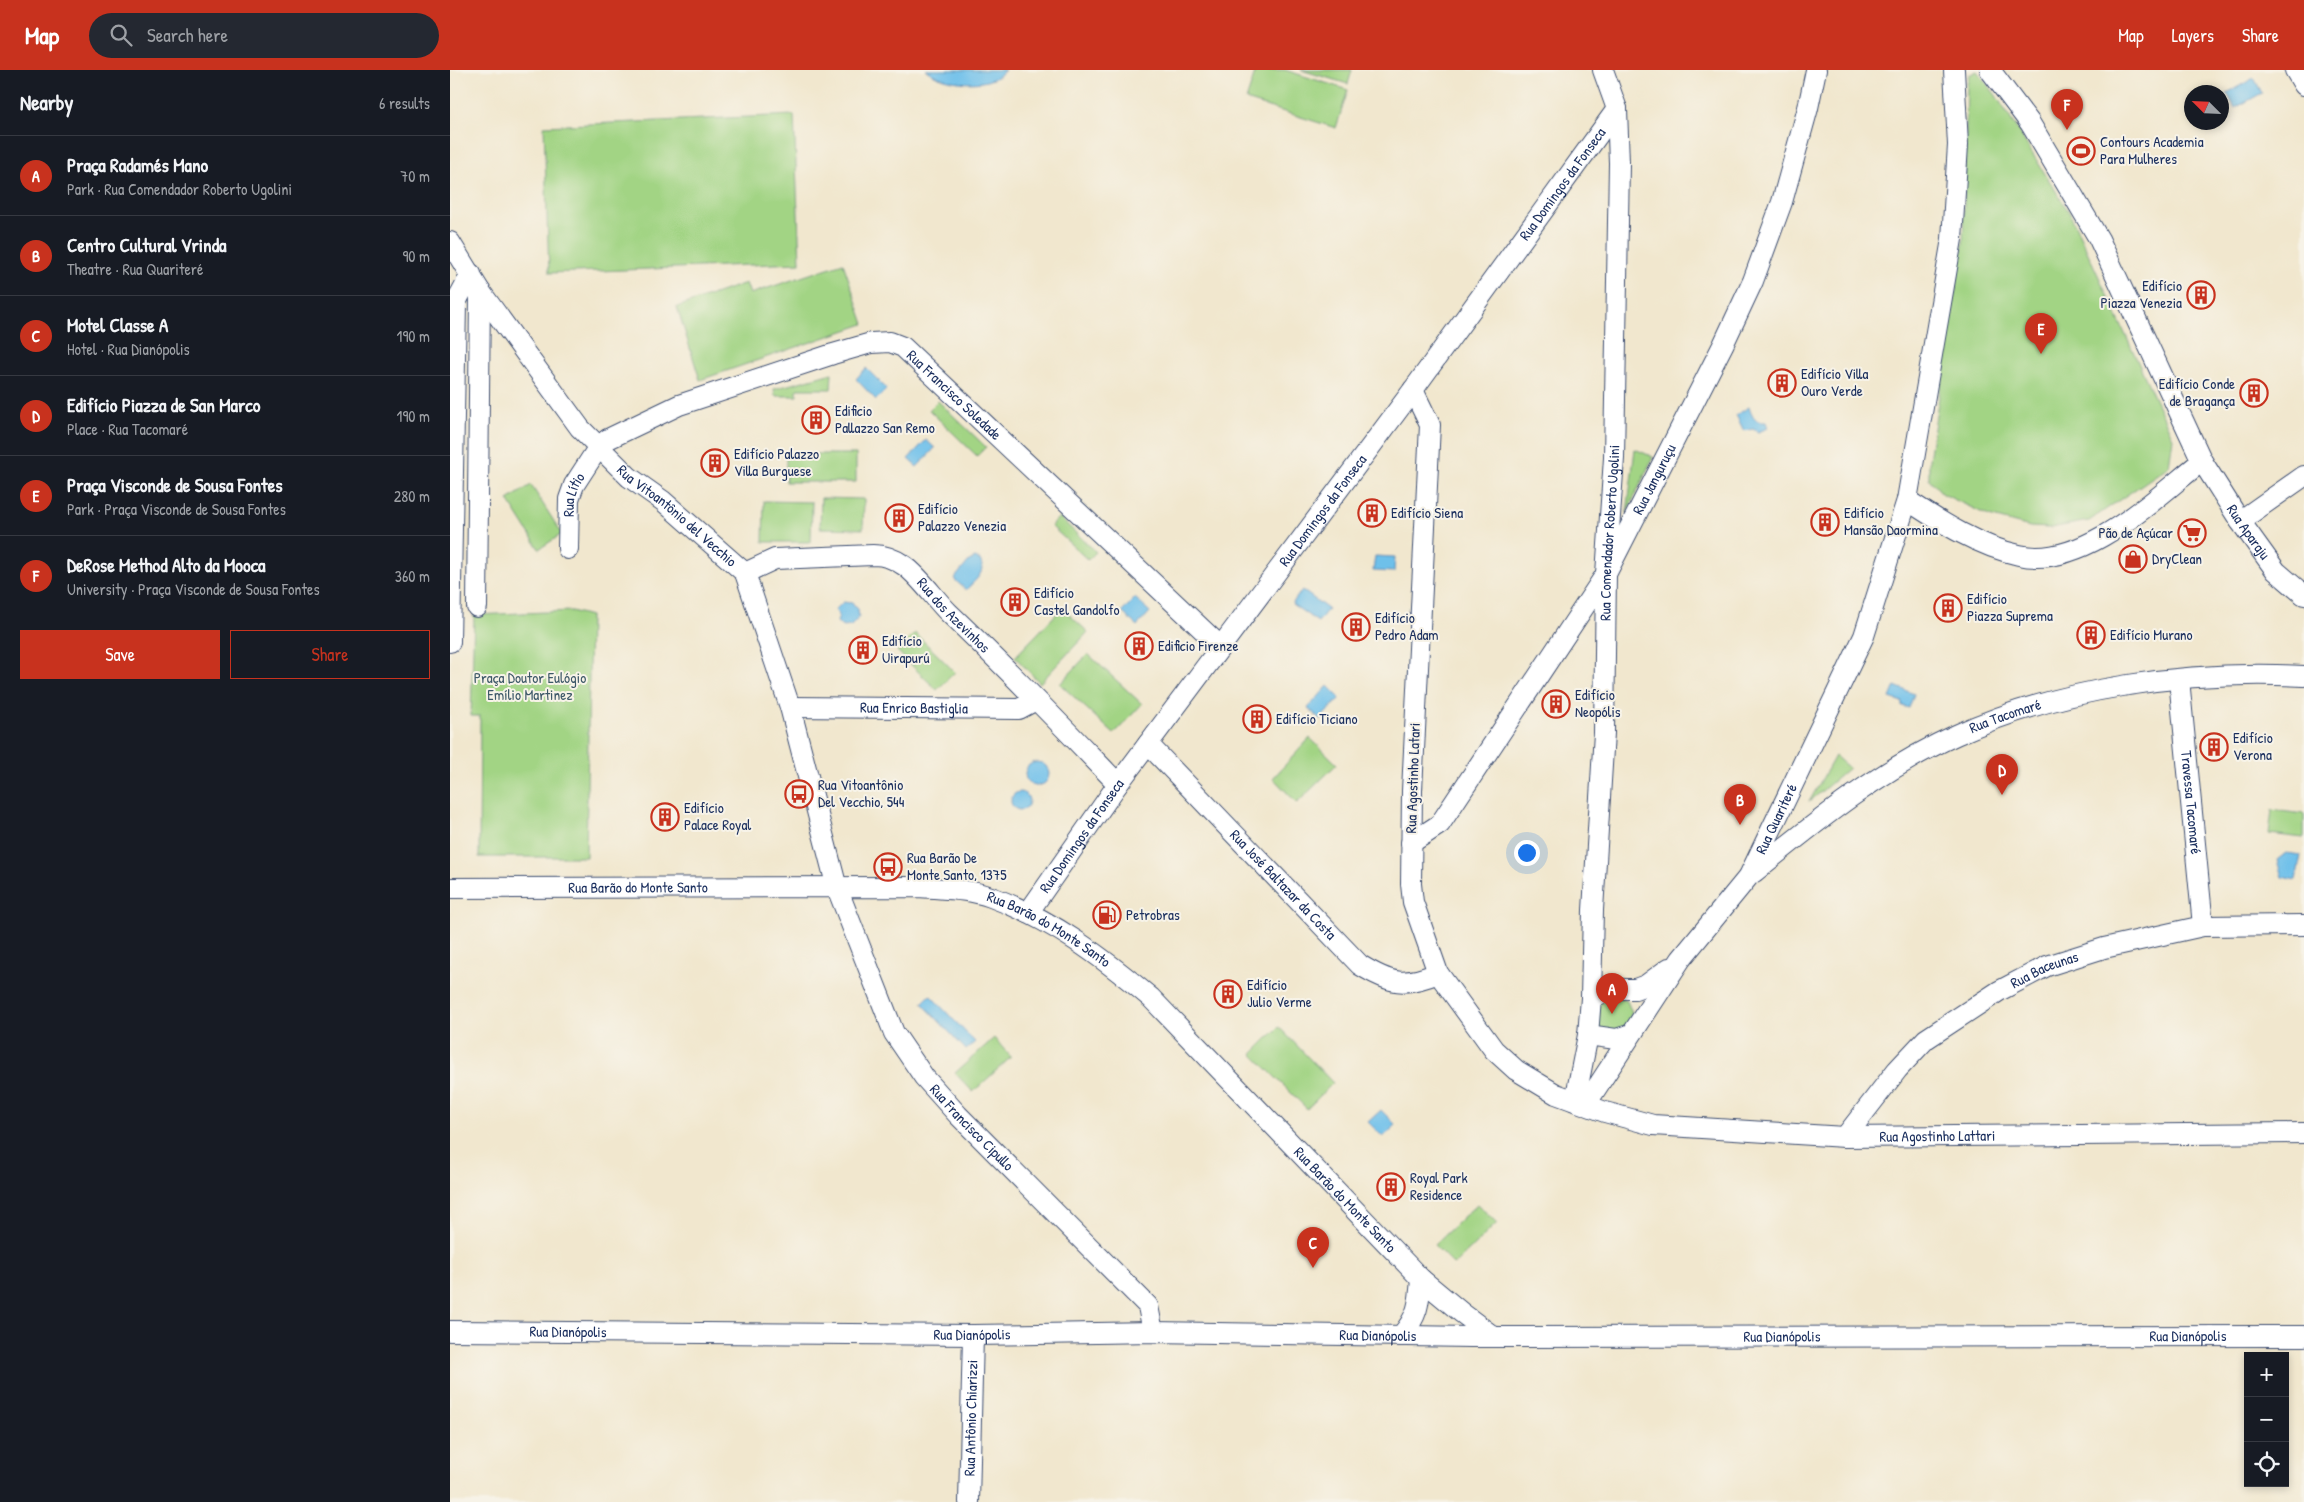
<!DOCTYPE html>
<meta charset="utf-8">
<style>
body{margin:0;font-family:"Patrick Hand",sans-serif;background:#242831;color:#f1f3f6}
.controls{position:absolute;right:15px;bottom:15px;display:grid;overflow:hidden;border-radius:0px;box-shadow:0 2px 8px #0003}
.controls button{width:45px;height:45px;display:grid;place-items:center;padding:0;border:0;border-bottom:1px solid #363941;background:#171b24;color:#f1f3f6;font:25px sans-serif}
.compass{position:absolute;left:1734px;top:15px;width:45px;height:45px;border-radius:50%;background:#171b24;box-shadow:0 2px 8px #0003;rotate:294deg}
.you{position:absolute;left:1076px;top:782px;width:18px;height:18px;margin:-12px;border:4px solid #fff;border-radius:50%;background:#1a73e8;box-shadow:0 0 0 8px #1a73e833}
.badge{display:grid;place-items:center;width:32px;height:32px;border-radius:50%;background:#c8321e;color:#fff;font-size:16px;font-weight:700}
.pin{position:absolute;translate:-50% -41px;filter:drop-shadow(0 1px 2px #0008)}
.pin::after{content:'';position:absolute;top:26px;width:18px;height:15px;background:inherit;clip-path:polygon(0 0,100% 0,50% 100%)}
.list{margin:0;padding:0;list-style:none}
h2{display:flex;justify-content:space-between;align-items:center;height:65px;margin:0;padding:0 20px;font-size:21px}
h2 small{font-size:16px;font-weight:400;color:#9ea1a6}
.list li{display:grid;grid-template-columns:32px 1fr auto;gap:15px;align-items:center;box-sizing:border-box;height:80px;padding:0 20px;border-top:1px solid #363941}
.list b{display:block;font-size:19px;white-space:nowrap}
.list p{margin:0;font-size:16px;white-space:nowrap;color:#9ea1a6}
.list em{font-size:16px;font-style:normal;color:#9ea1a6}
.actions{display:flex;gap:10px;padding:15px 20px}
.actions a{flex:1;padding:11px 0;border:1px solid #c8321e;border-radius:0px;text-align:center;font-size:18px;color:#c8321e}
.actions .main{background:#c8321e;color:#fff}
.icon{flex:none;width:28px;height:28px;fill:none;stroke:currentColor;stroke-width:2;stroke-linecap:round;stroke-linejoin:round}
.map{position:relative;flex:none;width:1854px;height:1432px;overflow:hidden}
header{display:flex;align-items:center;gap:30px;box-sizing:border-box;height:70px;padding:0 25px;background:#c8321e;color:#fff}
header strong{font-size:24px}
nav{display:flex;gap:28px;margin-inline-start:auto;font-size:18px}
.search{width:350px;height:45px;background:#242831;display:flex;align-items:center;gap:12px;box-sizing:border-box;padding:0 18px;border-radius:28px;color:#9ea1a6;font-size:19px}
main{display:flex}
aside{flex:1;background:#171b24}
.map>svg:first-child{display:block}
</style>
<header>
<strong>Map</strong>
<div class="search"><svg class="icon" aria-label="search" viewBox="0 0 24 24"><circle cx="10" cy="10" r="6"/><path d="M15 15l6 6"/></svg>Search here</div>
<nav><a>Map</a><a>Layers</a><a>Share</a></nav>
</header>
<main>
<aside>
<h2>Nearby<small>6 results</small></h2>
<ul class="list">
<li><span class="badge">A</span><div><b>Praça Radamés Mano</b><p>Park · Rua Comendador Roberto Ugolini</p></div><em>70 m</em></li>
<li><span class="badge">B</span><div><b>Centro Cultural Vrinda</b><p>Theatre · Rua Quariteré</p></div><em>90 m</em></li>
<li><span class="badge">C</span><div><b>Motel Classe A</b><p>Hotel · Rua Dianópolis</p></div><em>190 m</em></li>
<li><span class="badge">D</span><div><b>Edifício Piazza de San Marco</b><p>Place · Rua Tacomaré</p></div><em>190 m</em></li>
<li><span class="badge">E</span><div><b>Praça Visconde de Sousa Fontes</b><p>Park · Praça Visconde de Sousa Fontes</p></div><em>280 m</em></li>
<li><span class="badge">F</span><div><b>DeRose Method Alto da Mooca</b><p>University · Praça Visconde de Sousa Fontes</p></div><em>360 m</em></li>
</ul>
<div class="actions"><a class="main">Save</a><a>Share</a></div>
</aside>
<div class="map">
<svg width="1854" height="1432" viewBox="0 0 1854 1432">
<rect width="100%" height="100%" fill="#f7f3e8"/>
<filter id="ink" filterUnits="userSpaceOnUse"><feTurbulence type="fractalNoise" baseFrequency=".02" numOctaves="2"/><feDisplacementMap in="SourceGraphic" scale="10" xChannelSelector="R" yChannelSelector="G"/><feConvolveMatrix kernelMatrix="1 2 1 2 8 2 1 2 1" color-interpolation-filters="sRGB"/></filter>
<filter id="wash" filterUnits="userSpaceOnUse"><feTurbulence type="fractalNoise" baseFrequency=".0096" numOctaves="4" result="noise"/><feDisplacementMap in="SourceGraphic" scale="20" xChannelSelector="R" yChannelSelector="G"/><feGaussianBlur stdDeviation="1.12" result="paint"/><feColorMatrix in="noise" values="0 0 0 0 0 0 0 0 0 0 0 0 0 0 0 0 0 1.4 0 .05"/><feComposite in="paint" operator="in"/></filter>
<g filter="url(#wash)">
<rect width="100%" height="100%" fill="#f1e7ce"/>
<path fill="#a2d484" stroke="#5e8271" d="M806,0H835L898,20L886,58L796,30Z
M851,0H902L898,14Z
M1527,1L1545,24L1619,142L1723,368L1719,396L1639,451L1600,458L1580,457L1539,446L1493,424L1479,409V390L1513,174L1517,15L1519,5Z
M344,45L350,193L99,203L94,56Z
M393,193L414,254L250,310L227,237L296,213L300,224Z
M382,303L381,319H347V326H325L324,319Z
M488,331L536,377L527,386L479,340Z
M1185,379L1203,387L1177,443Z
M336,384H406V412H336Z
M81,415L112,464L89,479L58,430Z
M371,428L414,429L413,459L370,458Z
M314,431L362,432L361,472H313Z
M609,447L646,482L638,490L601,456Z
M612,538L638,562L590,613L565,587Z
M122,541L140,546L136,787H29L30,646H21L24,545Z
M465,563L505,602L487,620L447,581Z
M638,584L692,634L664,664L610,614Z
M860,668L887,694L847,733L823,708Z
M1385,686L1399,698L1359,732Z
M1822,740L1854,744V768L1819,764Z
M1160,924L1177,931L1182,943L1173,961L1143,962L1146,933Z
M829,957L883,1013L857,1039L802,984Z
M544,968L561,987L523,1022L505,1003Z
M1027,1134L1047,1153L1004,1195L984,1175Z"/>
<path fill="#6ec0ea" stroke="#4478a4" d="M476,0H555C540,20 494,14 476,0Z
M1804,8L1812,23L1785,38L1777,23Z
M416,298L437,319L426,330L406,309Z
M1299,337C1302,347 1305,353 1316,352L1318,358L1308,362L1303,359L1294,361L1286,345Z
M476,370L485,378L467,397L458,389Z
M925,486L945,487L944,502L923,501Z
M525,488L530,490C537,503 524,511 516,520L504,509L519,491Z
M852,520L878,539L868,552L842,534Z
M685,528L700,542L687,556L672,542Z
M393,532L402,533L408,539L409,547L401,556L393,557L387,552L389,545L385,540Z
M878,616L890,628L870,649L858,638Z
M1445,616L1464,624L1459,638L1452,636V632L1440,628Z
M575 704a12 12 0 1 1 24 0a12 12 0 1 1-24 0Z
M561 731a9 9 0 1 1 18 0a9 9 0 1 1-18 0Z
M1836,783L1851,785L1846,810L1832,807L1827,790Z
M480,925L525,972L516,980L472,933Z
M931,1040L946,1055L933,1067L918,1052Z"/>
</g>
<g filter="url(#ink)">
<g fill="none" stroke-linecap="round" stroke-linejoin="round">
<g stroke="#3b4b6f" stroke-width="22">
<g id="minor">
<path id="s1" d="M1540,0L1580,53L1649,169L1752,391L1790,451L1826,501L1854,525"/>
<path d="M1845,0L1854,15"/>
<path id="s2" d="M0,172L30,221L130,358L179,407L213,431L295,503L340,637L387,818L444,963L474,1007L508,1045L698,1236L703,1262"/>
<path id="s3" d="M963,320L980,355L962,721L961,814L963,832L988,903L1044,980L1066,1000L1106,1024L1155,1042L1203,1055L1395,1067L1854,1063"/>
<path d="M1457,430C1492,453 1528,476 1569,485C1633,500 1705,428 1752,391"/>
<path d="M1790,451L1854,406"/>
<path id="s4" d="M118,479L119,429L124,415L148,378L158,369L229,335L383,284L421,273L440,272L453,277L771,577"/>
<path id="s5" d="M295,503L325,489L423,485C435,485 444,488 455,496C471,508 484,528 499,543C557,598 612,656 668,714"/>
<path d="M27,537L30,221"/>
<path d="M0,572L6,232L21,204"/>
<path id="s6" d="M1729,609L1753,856"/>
<path id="s7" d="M340,637L569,639L586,630"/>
<path id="s8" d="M698,674L910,895C941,914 954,917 988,903"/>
<path id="s9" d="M961,773L990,754L1156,504L1273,275L1303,211L1332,132L1358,38L1366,0"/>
<path id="s10" d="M1303,803C1366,752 1431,699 1506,665C1611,617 1740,600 1854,606"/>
<path id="s11" d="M0,818L469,817C492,819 519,819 541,827C602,849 652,887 701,928L971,1209L1012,1243L1044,1267"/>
<path id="s12" d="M578,843L668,714L963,320L1167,39"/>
<path d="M1141,928L1162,919H1185L1196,915L1219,898"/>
<path d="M1138,965L1166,969L1179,965"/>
<path id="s13" d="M1125,1031L1138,965L1141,928L1143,840L1154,663L1156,504L1164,388L1169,93L1167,39L1153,0"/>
<path id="s14" d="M1136,1034L1231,889L1299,806L1414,566L1457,430L1502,169L1508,75L1504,0"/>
<path id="s15" d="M1395,1067L1447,1000L1476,969L1549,921L1597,896L1654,878L1753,856L1854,855"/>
<path id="s16" d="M0,1261L523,1265L703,1262L1021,1267L1854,1266"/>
<path d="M951,1266C968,1246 969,1235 971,1209"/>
<path id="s17" d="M519,1432L523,1265"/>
</g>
</g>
<use href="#minor" stroke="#fff" stroke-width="20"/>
</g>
</g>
<defs>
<g id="stadium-ring" transform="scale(1.4375)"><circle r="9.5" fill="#f7f3e8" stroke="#c8321e" stroke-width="1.5"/><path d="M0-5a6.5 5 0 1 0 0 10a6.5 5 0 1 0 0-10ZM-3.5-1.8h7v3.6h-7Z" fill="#c8321e"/></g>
<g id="building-ring" transform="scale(1.4375)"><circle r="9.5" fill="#f7f3e8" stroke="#c8321e" stroke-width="1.5"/><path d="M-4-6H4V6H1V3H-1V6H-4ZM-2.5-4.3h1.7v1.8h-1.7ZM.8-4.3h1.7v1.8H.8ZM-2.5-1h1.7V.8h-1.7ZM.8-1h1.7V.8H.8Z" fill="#c8321e"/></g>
<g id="supermarket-ring" transform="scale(1.4375)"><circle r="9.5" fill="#f7f3e8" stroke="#c8321e" stroke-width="1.5"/><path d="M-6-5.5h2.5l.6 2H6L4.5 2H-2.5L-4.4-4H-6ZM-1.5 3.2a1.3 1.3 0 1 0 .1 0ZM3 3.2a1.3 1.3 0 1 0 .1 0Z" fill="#c8321e"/></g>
<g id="shop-ring" transform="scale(1.4375)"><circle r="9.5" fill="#f7f3e8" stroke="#c8321e" stroke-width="1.5"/><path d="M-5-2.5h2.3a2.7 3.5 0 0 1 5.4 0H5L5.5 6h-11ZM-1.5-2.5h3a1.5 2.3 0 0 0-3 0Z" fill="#c8321e"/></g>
<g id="bus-ring" transform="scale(1.4375)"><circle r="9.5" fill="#f7f3e8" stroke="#c8321e" stroke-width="1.5"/><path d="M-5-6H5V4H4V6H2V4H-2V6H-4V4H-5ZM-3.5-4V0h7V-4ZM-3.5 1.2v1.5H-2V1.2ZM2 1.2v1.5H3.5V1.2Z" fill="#c8321e"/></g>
<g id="fuel-ring" transform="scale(1.4375)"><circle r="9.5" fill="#f7f3e8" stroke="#c8321e" stroke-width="1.5"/><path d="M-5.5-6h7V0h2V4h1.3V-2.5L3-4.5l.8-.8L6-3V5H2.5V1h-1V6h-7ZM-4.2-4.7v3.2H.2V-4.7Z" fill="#c8321e"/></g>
</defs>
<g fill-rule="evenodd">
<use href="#stadium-ring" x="1631" y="81"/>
<use href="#building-ring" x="1751" y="225"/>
<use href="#building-ring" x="1332" y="313"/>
<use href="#building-ring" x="1804" y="323"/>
<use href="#building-ring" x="366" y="350"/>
<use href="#building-ring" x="265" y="393"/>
<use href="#building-ring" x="922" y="443"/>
<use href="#building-ring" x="449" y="448"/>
<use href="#building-ring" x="1375" y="452"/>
<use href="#supermarket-ring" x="1742" y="463"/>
<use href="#shop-ring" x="1683" y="489"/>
<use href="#building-ring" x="565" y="532"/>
<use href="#building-ring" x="1498" y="538"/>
<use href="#building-ring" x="906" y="557"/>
<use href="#building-ring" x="1641" y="565"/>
<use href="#building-ring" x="689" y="576"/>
<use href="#building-ring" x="413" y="580"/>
<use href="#building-ring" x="1106" y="634"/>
<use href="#building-ring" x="807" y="649"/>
<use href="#building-ring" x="1764" y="677"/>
<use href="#bus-ring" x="349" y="724"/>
<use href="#building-ring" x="215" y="747"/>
<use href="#bus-ring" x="438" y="797"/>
<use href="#fuel-ring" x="657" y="845"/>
<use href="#building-ring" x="778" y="924"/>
<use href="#building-ring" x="941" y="1117"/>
</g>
<g text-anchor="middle" stroke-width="4" stroke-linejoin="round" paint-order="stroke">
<g font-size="15" fill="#1b2f5e" stroke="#f7f3e8" text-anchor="start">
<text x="1650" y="77">Contours Academia<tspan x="1650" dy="17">Para Mulheres</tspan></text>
<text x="1732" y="221" text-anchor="end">Edifício<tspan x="1732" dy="17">Piazza Venezia</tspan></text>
<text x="1351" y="309">Edifício Villa<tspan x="1351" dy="17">Ouro Verde</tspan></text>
<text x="1785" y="319" text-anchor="end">Edifício Conde<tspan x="1785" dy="17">de Bragança</tspan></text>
<text x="385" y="346">Edificio<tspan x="385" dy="17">Pallazzo San Remo</tspan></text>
<text x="284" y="389">Edifício Palazzo<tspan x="284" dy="17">Villa Burguese</tspan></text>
<text x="468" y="444">Edifício<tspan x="468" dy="17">Palazzo Venezia</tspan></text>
<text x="941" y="448">Edifício Siena</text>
<text x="1394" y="448">Edifício<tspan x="1394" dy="17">Mansão Daormina</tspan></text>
<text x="1723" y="468" text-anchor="end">Pão de Açúcar</text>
<text x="1702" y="494">DryClean</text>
<text x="584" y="528">Edifício<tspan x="584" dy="17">Castel Gandolfo</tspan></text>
<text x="1517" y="534">Edifício<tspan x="1517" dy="17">Piazza Suprema</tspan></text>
<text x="925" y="553">Edifício<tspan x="925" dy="17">Pedro Adam</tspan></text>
<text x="1660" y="570">Edifício Murano</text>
<text x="432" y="576">Edifício<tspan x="432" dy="17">Uirapurú</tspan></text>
<text x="708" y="581">Edificio Firenze</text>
<text x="1125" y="630">Edifício<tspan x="1125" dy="17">Neopólis</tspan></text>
<text x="826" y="654">Edifício Ticiano</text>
<text x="1783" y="673">Edifício<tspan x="1783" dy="17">Verona</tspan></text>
<text x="368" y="720">Rua Vitoantônio<tspan x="368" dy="17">Del Vecchio, 544</tspan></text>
<text x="234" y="743">Edifício<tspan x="234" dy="17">Palace Royal</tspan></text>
<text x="457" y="793">Rua Barão De<tspan x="457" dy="17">Monte Santo, 1375</tspan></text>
<text x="676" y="850">Petrobras</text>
<text x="797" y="920">Edifício<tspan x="797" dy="17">Julio Verme</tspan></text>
<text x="960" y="1113">Royal Park<tspan x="960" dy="17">Residence</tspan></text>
</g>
<g font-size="15" fill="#1b2f5e" stroke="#f7f3e8">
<text dy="5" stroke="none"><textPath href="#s12" startOffset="904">Rua Domingos da Fonseca</textPath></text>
<text dy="5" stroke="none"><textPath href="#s4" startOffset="506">Rua Francisco Soledade</textPath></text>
<text dy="5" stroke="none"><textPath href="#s9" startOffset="441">Rua Janguruçu</textPath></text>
<text dy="5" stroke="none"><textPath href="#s4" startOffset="55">Rua Lítio</textPath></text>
<text dy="5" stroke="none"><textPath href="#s12" startOffset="499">Rua Domingos da Fonseca</textPath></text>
<text dy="5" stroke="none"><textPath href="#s2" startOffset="358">Rua Vitoantônio del Vecchio</textPath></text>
<text dy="5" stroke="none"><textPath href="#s1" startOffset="531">Rua Aparaju</textPath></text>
<text dy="5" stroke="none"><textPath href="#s13" startOffset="570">Rua Comendador Roberto Ugolini</textPath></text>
<text dy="5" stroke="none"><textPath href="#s5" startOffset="235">Rua dos Azevinhos</textPath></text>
<text dy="5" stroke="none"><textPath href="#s7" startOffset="124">Rua Enrico Bastiglia</textPath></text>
<text dy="5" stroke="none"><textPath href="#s10" startOffset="299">Rua Tacomaré</textPath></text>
<text transform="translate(963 708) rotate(-88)" y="5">Rua Agostinho Latari</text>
<text dy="5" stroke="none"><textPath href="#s6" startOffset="124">Travessa Tacomaré</textPath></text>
<text dy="5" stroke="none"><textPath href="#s14" startOffset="344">Rua Quariteré</textPath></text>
<text dy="5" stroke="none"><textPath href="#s12" startOffset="94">Rua Domingos da Fonseca</textPath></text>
<text dy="5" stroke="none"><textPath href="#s8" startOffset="195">Rua José Baltazar da Costa</textPath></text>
<text dy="5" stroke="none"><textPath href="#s11" startOffset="188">Rua Barão do Monte Santo</textPath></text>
<text dy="5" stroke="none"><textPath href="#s11" startOffset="608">Rua Barão do Monte Santo</textPath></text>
<text dy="5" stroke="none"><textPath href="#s15" startOffset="265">Rua Baceunas</textPath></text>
<text dy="5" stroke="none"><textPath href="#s2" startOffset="1054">Rua Francisco Cipullo</textPath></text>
<text dy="5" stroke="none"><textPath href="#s3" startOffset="1150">Rua Agostinho Lattari</textPath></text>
<text dy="5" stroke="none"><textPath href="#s11" startOffset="1012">Rua Barão do Monte Santo</textPath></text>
<text dy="5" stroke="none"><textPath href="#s16" startOffset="118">Rua Dianópolis</textPath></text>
<text dy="5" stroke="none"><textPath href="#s16" startOffset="522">Rua Dianópolis</textPath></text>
<text dy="5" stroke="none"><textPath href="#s16" startOffset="928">Rua Dianópolis</textPath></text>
<text dy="5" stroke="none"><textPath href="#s16" startOffset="1738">Rua Dianópolis</textPath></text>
<text dy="5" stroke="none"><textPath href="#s16" startOffset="1332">Rua Dianópolis</textPath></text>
<text dy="5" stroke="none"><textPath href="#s17" startOffset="84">Rua Antônio Chiarizzi</textPath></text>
</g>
<g font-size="15" fill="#3d5868" stroke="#f7f3e8">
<text x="80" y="613">Praça Doutor Eulógio<tspan x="80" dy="17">Emílio Martinez</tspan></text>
</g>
</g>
</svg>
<div class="controls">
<button>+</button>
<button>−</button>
<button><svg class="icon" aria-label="locate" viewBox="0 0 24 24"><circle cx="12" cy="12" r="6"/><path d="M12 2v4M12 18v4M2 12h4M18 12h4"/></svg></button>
</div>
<svg class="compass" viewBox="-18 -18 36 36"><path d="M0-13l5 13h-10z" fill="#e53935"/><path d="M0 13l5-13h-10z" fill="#9ea1a6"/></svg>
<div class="you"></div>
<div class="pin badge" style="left:1162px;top:944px">A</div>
<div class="pin badge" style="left:1290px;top:755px">B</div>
<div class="pin badge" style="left:863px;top:1198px">C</div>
<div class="pin badge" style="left:1552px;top:725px">D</div>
<div class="pin badge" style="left:1591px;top:284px">E</div>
<div class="pin badge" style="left:1617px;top:60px">F</div>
</div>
</main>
